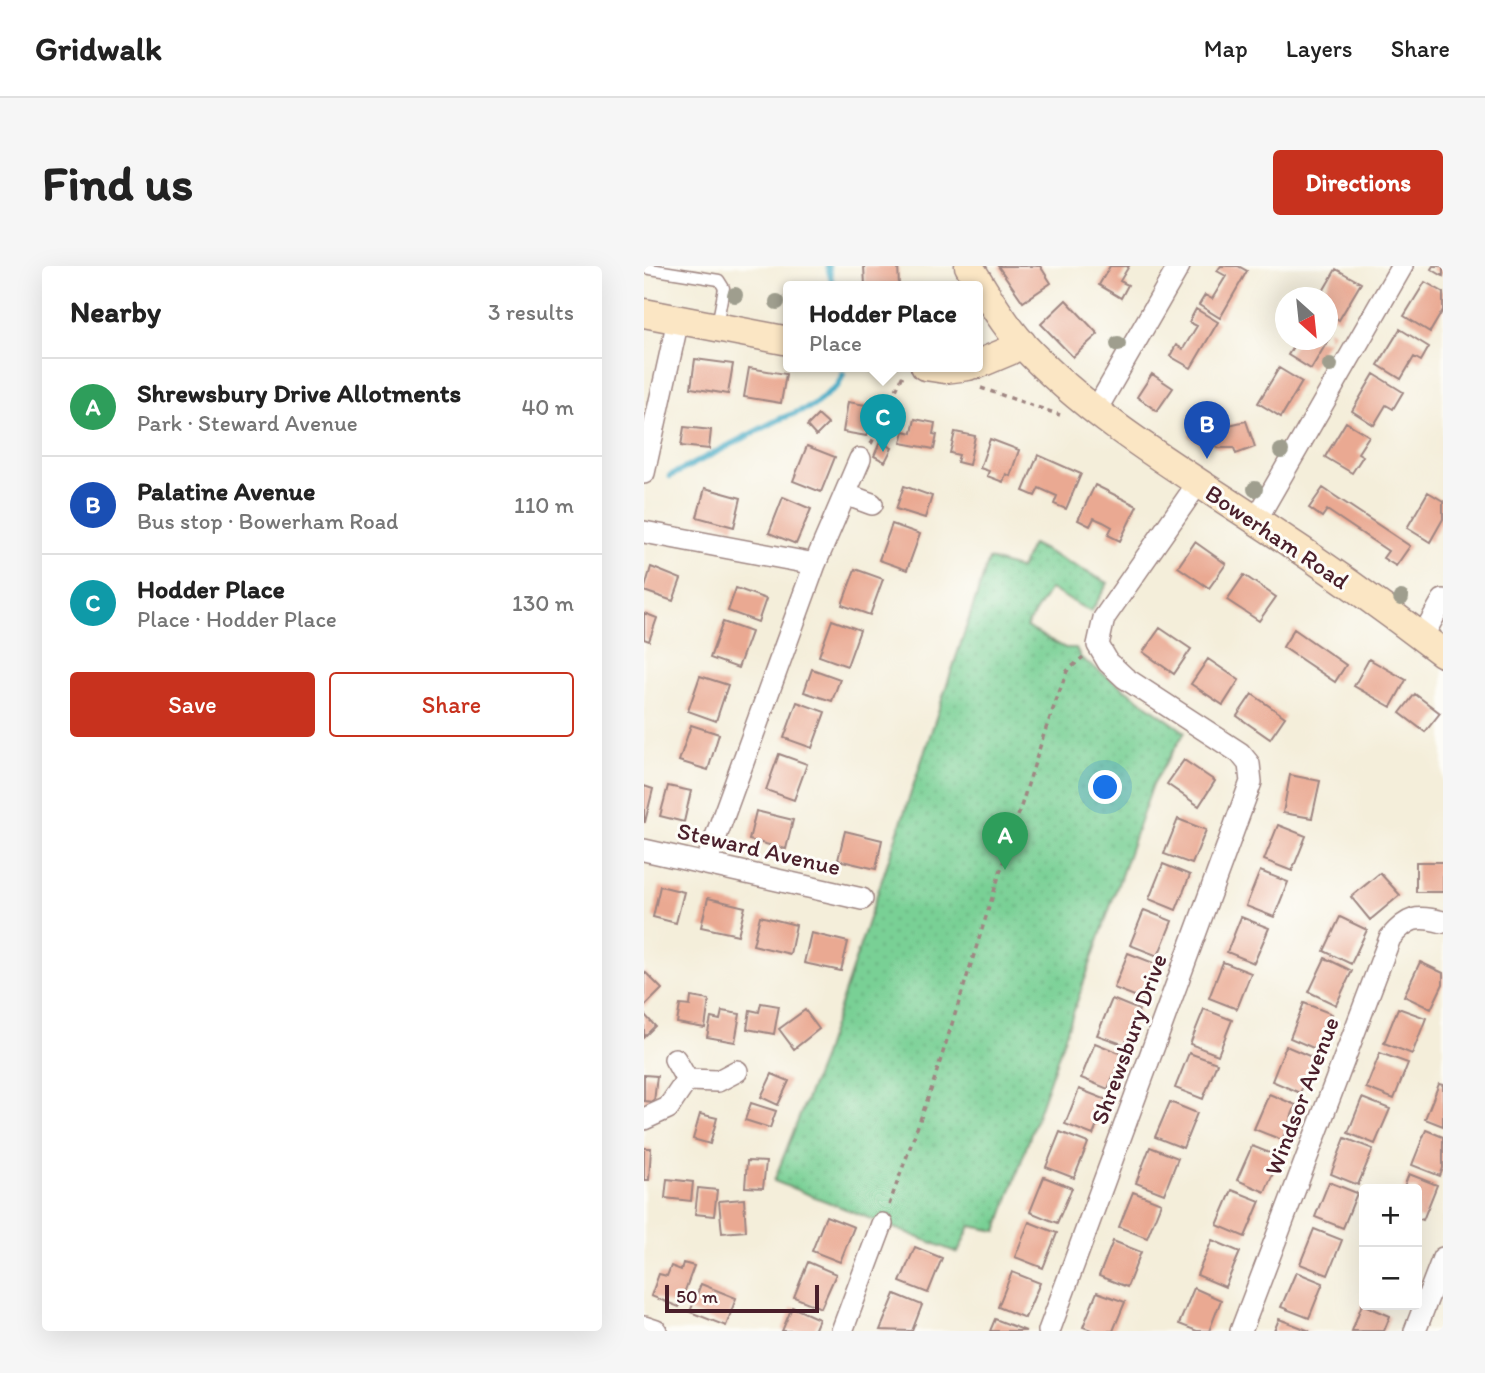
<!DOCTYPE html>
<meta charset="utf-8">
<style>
body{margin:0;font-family:Itim,sans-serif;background:#f6f6f6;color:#222}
.controls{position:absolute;right:21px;bottom:21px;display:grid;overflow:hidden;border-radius:7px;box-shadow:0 7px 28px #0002}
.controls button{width:63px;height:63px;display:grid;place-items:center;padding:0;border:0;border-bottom:2px solid #e0e0e0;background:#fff;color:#222;font:35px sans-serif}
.compass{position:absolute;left:631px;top:21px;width:63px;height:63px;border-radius:50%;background:#fff;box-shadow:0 7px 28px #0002;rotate:153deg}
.scale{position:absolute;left:21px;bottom:18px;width:154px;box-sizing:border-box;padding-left:7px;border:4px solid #4a1f2b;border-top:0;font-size:19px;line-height:24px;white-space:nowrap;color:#4a1f2b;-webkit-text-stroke:5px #fdfcf7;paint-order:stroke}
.you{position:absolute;left:462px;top:522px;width:24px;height:24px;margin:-18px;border:5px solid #fff;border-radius:50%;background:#1a73e8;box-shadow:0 0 0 10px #1a73e833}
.badge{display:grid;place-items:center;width:46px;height:46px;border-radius:50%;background:#c8321e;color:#fff;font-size:23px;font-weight:700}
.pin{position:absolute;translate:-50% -58px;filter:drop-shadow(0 2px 4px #0008)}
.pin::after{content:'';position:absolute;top:37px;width:24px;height:21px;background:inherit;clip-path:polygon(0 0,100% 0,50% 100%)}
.popup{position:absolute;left:139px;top:15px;width:200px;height:91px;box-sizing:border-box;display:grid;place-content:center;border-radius:7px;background:#fff;filter:drop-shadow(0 2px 5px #0005);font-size:23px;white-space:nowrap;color:#767676}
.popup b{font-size:26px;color:#222}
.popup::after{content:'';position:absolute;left:50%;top:100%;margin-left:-14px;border:14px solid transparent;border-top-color:#fff}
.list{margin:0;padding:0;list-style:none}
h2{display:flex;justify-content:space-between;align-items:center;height:91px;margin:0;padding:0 28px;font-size:30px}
h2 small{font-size:23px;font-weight:400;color:#767676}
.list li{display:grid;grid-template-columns:46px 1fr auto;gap:21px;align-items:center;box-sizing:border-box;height:98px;padding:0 28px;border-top:2px solid #e0e0e0}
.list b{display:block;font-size:26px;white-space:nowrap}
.list p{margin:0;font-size:23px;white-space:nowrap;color:#767676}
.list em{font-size:23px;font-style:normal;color:#767676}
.actions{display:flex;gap:14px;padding:21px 28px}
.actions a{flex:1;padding:16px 0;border:2px solid #c8321e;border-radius:7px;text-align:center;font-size:24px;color:#c8321e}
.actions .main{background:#c8321e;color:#fff}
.map{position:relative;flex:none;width:799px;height:1065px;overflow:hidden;border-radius:7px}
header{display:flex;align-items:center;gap:42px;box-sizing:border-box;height:98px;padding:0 35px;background:#fff;border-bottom:2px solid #e0e0e0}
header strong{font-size:33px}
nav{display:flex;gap:38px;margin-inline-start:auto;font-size:24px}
.intro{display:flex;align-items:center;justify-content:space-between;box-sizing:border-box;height:168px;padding:0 42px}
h1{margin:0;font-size:49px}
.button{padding:18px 32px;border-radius:7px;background:#c8321e;color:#fff;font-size:24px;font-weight:700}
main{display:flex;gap:42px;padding:0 42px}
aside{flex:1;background:#fff;border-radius:7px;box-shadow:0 7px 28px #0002}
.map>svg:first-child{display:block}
</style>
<header>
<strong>Gridwalk</strong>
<nav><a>Map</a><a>Layers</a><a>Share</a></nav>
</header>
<div class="intro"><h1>Find us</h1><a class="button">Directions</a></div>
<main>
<aside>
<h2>Nearby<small>3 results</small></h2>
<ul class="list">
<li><span class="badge" style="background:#2e9e5b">A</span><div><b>Shrewsbury Drive Allotments</b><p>Park · Steward Avenue</p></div><em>40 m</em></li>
<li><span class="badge" style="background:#1a4fb4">B</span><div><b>Palatine Avenue</b><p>Bus stop · Bowerham Road</p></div><em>110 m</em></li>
<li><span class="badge" style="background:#0f9aa8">C</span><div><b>Hodder Place</b><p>Place · Hodder Place</p></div><em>130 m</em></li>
</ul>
<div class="actions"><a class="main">Save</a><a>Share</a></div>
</aside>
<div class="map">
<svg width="799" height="1065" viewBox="0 0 799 1065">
<defs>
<pattern id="grass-dots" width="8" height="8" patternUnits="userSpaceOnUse" patternTransform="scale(1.75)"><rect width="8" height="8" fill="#79d095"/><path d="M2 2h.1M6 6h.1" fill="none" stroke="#6ab281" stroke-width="1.8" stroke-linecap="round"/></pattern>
</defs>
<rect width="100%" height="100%" fill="#fdfcf7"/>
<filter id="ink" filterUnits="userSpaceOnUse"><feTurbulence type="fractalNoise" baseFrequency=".0143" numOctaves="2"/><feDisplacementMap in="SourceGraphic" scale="14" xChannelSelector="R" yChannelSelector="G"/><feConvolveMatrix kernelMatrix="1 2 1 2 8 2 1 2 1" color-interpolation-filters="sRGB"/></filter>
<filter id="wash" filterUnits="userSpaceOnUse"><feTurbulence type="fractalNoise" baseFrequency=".00686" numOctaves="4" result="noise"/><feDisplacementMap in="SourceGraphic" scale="28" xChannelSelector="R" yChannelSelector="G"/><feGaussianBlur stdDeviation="1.57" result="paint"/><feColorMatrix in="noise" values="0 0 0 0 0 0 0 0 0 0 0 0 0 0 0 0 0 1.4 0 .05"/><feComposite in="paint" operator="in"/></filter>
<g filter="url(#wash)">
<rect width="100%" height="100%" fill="#f4eeda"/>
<path fill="url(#grass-dots)" stroke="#627860" stroke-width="2" d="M388,278L464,317L447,346L406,323L382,361L421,382H432L437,392L541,466L509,518L353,965L326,960L314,987L130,915L177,796L345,293L376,303Z"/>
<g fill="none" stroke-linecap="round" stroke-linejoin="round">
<path stroke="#47acc6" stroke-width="6" d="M184,0L189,20
M26,210L136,153L169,140L194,119L199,108"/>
</g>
<g id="blocks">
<path fill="#eaa992" d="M220,0H254L255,20H221Z
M354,0H396L407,17L379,36Z
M466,0H485L476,15L484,19L477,32L455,19Z
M577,0H594L603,5L576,52L555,39L561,29L568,33L582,10L573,5Z
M789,0H799V10L787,3Z
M692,3L717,17L695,54L684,47V32H675Z
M781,16L799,26V44L786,66L760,50Z
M422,34L454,68L429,91L397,58Z
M552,43L574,56L547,102L526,90L532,79L539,83L553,60L545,56Z
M684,63L689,66L667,103L644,89L653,74H684Z
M756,63L785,81L777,95L770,91L757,113L734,99Z
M51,93L89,98L84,128L47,122Z
M105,102L142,108L137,137L100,131Z
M635,102L658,116L637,151L614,137Z
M508,108L529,122L513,145L493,131Z
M730,108L759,126L749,143L742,139L730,159L708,145Z
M204,136L228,140L223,170L199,166Z
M560,147L581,160L602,155L611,181L592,188L590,182H575L565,176L562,181L545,170Z
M174,149L184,158L172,170L163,160Z
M271,153L291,157L289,168L293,169L290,183L257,177L260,165L268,167Z
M702,156L725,170L714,187L719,190L708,207L681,191Z
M40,161L67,164L65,183L37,180Z
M311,166L331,170L325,199L313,196L315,189L306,187Z
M346,173L375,184L366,210L362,208L359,216L343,210L345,205L336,202Z
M236,176L248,182L241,196L230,190Z
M163,180L191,191L177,226L149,215Z
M394,189L437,208L422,243L410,238L413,230L395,222L391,230L379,225Z
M451,219L493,240L476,275L464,269L468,261L459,256L450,252L446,260L434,254Z
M260,220L288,230L281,252L252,243Z
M61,222L97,232L90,261L53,251Z
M679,222L766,280L752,300L739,292L744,285L683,244L678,251L665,242Z
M784,226L799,235V253L786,276L763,262Z
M139,231L167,243L152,278L125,267Z
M248,258L276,268L263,304L235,294Z
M551,276L582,298L565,322L534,301Z
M7,301L37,313L29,335L0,325Z
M211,303L239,313L226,349L198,339Z
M600,309L632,331L615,355L583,334Z
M92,322L122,333L114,356L84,345Z
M0,347L13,352L5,375L0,373Z
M188,354L216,364L203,400L175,390Z
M79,356L107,366L94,402L66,392Z
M516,362L547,383L530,408L499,386Z
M650,363L702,399L691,416L639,381Z
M564,393L595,414L579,439L547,418Z
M725,393L762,414L747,441L710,420Z
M168,403L196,413L188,435L160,426Z
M56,410L84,419L72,455L44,445Z
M608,428L641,451L626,473L593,450Z
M771,428L796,447L781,466L756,447Z
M153,436L181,446L168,482L140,472Z
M47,459L75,468L64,504L35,495Z
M135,488L163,498L150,534L122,524Z
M540,494L571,515L555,540L523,518Z
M646,509L676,515L668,552L639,547Z
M0,520L9,523L1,556H0Z
M24,520L47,525L40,556L16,550Z
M112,545L149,554L142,583L105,574Z
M534,553L562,564L548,598L520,588Z
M634,559L662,570L648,605L620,594Z
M201,565L238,574L232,603L194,594Z
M772,596H799V626H772Z
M519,598L546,609L532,644L505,633Z
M616,605L644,616L630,651L602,640Z
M736,607L756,629L726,654L707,631Z
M16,620L40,626L32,657L9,651Z
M64,632L101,641L94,669L57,661Z
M500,644L528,655L514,690L486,679Z
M116,650L152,659L146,688L109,679Z
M597,651L625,662L610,697L583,686Z
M696,651L723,664L707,698L680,685Z
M167,667L204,676L197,705L160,697Z
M484,687L512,698L498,733L470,722Z
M681,692L708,705L692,739L665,726Z
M579,696L607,707L593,743L565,732Z
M776,696L799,707V718L787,743L760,730Z
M0,705L18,723L0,741Z
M47,731L65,734L61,762L33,757L36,739L46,740Z
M468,733L495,744L481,779L453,769Z
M117,737L135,740L130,768L103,763L106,744L115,746Z
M660,737L688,748L674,784L646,772Z
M754,742L782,752L768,788L740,777Z
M560,743L588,754L574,789L546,778Z
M161,744L175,763L150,783L135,763Z
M78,745L96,748L91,776L63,771L67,752L76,754Z
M0,748L11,760L0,771Z
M451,777L478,788L464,823L437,812Z
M642,780L670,792L656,827L628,815Z
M545,787L573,797L559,833L531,822Z
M736,787L764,797L750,833L722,822Z
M128,808L145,815L134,839L117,831Z
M0,809L13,810L10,836L0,835Z
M795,818L799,819V860L781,853Z
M435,823L463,834L449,869L421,858Z
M625,828L652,839L638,874L610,863Z
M718,832L746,843L731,878L704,867Z
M526,836L553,847L539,882L511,871Z
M107,837L132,845L126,862L101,854Z
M56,848L73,852L66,878L49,873Z
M782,864L799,871V902L796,910L768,899Z
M416,866L444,877L430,912L402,901Z
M701,872L729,883L714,919L687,908Z
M608,880L636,891L621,926L593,914Z
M506,881L534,892L520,928L492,917Z
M0,882H7L5,914H0Z
M103,895L122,896L119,922L101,921Z
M765,908L793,919L779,954L773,952V923H759Z
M400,911L428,922L413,957L386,946Z
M23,913L49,916L47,935L21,932Z
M685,916L713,927L699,962L671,951Z
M54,922L73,924L70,950L51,948Z
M588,924L616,935L601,971L573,959Z
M489,926L517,937L503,972L475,961Z
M100,933L102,965L78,967L75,935Z
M182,950L210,961L196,996L168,985Z
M385,956L413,967L399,1002L371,991Z
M670,963L698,974L684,1009L656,998Z
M568,974L596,986L581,1021L553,1009Z
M469,975L497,986L483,1021L455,1010Z
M271,981L298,992L284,1027L256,1016Z
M164,996L192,1008L177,1042L150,1031Z
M39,997L50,1000L35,1041L7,1030L15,1008L23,1010L27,1000L37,1004Z
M368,1006L396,1017L381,1052L354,1041Z
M652,1006L679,1017L665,1052L637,1041Z
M57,1018L92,1032L82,1060L46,1046Z
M550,1022L577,1034L565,1065H553L535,1058Z
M453,1026L481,1036L469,1065H450L439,1061Z
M251,1028L278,1039L268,1065L236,1064Z
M718,1038L746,1050L740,1065H708Z
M148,1041L175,1053L170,1065H138Z
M351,1053L382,1065H346Z
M635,1053L666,1065H630Z"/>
</g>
</g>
<g filter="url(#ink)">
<use href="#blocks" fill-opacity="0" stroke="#9f8682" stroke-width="2"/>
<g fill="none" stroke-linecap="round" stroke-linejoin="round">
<g stroke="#9f8682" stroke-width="13">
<path id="lane" d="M0,2L75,14L80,22L73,59"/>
</g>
<g stroke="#9f8682" stroke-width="24">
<path id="street" d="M452,144L535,0
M0,207L34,54
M201,228L228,238
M612,254L758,0
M0,266L171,298
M778,371L799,334
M0,584L218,633
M62,598L171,298L216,193
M43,814L74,815L93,805
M0,853L24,842L43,814L31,793
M0,1061L12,1065
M198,1065L238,958
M405,1065L607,516L605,498L596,487L481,412L464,396L454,379L460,352L554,217
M597,1065L746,672C764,651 773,649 799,656
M771,1065L799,992"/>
</g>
<g stroke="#9f8682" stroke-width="31">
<path id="secondary" d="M325,0C341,26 358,56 379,79C445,150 533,202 613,255C676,296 739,341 799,387
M0,47L145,75
M334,98L365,85L378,77
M281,100L301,103L324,100"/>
</g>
<path stroke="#9f8682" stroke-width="3.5" stroke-dasharray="5 5" stroke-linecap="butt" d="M337,122L416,149
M227,178L259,109
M245,939L287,824L400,468L423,405L439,391"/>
<use href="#lane" stroke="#fff" stroke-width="10"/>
<use href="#street" stroke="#fff" stroke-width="21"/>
<use href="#secondary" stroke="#fbe6c4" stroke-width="28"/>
</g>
<g fill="#9f9e8e">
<circle cx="91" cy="29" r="8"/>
<circle cx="133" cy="36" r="8"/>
<circle cx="474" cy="78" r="8"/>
<circle cx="686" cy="99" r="8"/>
<circle cx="637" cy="185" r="8"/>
<circle cx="611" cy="223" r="8"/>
<circle cx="757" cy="332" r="8"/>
</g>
</g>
<g text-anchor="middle" stroke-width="6" stroke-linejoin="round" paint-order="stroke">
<g font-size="24" fill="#4a1f2b" stroke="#fdfcf7">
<text transform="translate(633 271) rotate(34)" y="8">Bowerham Road</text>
<text transform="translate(115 583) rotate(13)" y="8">Steward Avenue</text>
<text transform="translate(485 773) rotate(-70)" y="8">Shrewsbury Drive</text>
<text transform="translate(658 830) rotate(-69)" y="8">Windsor Avenue</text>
</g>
</g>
</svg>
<div class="controls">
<button>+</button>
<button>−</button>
</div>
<svg class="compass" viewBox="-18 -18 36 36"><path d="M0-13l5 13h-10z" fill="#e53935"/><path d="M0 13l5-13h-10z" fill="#767676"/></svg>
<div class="scale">50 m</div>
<div class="you"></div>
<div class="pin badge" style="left:361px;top:604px;background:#2e9e5b">A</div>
<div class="pin badge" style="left:563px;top:193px;background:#1a4fb4">B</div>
<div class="pin badge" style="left:239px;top:186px;background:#0f9aa8">C</div>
<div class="popup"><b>Hodder Place</b>Place</div>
</div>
</main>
